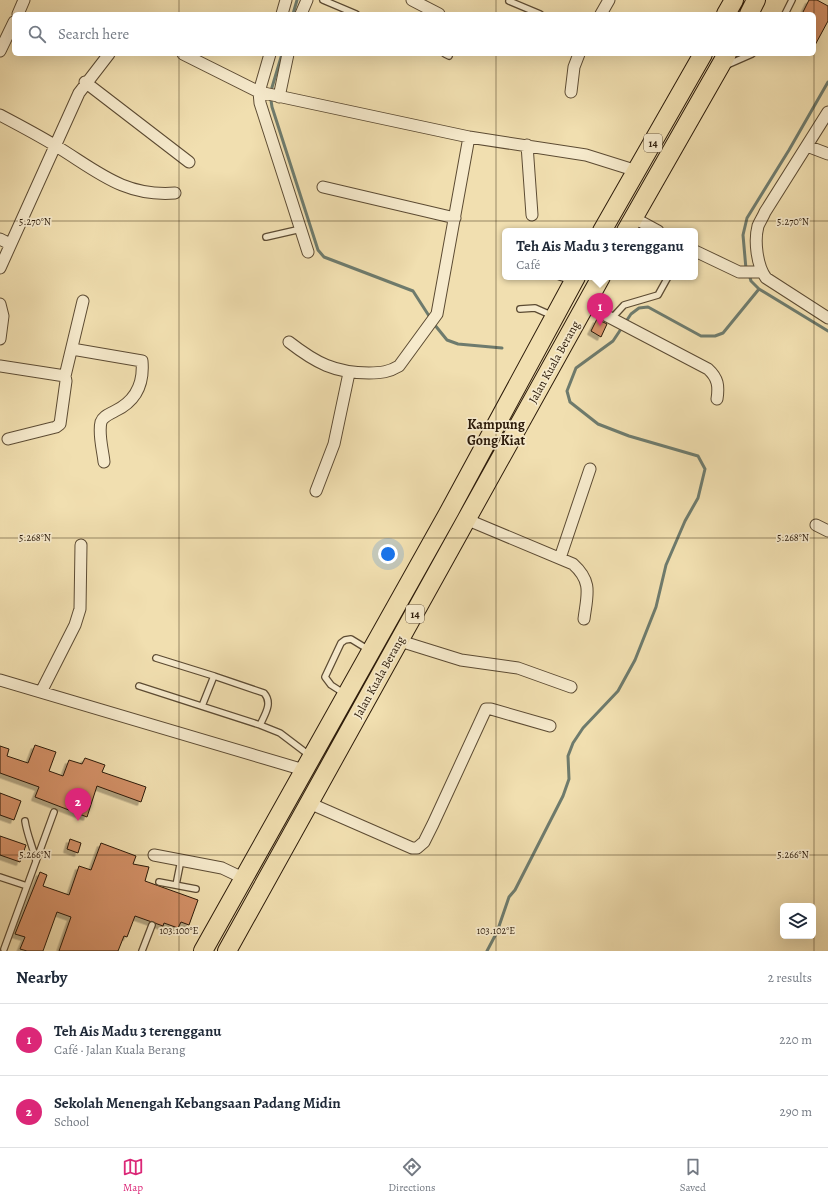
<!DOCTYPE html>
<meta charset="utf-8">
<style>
body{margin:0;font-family:Alegreya,serif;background:#f2f2f3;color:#1f2937}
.controls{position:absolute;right:12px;bottom:12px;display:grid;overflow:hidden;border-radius:6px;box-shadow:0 4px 16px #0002}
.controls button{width:36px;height:36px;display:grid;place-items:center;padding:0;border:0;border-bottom:1px solid #e0e1e3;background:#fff;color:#1f2937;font:20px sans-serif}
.you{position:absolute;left:388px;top:554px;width:14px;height:14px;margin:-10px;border:3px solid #fff;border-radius:50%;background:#1a73e8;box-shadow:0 0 0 6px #1a73e833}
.badge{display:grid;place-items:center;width:26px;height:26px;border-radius:50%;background:#db2777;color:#fff;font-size:13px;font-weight:700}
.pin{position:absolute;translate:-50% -33px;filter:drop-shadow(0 1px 2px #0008)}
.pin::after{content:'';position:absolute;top:21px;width:14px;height:12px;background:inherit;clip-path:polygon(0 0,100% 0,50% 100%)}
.popup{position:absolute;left:502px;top:228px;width:196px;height:52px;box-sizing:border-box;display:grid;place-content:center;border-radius:6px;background:#fff;filter:drop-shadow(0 1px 3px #0005);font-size:13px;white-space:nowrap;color:#747a83}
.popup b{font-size:15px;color:#1f2937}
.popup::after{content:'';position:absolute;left:50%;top:100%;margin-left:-8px;border:8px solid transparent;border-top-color:#fff}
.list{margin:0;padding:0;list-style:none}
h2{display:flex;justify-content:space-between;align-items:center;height:52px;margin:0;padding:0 16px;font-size:17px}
h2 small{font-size:13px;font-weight:400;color:#747a83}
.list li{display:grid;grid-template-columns:26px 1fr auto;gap:12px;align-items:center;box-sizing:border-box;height:72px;padding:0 16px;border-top:1px solid #e0e1e3}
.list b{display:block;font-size:15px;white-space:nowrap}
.list p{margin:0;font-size:13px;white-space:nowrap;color:#747a83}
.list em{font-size:13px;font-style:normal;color:#747a83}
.icon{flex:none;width:22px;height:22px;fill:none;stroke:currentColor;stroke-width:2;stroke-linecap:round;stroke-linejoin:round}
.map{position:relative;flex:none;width:828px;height:951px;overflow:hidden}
.search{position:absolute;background:#fff;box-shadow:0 4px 16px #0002;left:12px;right:12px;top:12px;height:44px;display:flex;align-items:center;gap:10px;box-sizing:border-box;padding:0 14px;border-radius:6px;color:#747a83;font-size:15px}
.sheet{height:196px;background:#fff}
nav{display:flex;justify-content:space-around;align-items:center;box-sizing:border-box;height:56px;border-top:1px solid #e0e1e3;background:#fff;font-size:11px;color:#747a83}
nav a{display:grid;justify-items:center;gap:2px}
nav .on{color:#db2777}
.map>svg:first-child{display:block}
</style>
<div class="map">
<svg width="828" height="951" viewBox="0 0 828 951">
<defs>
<filter id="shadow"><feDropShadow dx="-3.5" dy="3.5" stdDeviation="0" flood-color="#0004"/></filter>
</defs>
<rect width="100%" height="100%" fill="#f1dfb0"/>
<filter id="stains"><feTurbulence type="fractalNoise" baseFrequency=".005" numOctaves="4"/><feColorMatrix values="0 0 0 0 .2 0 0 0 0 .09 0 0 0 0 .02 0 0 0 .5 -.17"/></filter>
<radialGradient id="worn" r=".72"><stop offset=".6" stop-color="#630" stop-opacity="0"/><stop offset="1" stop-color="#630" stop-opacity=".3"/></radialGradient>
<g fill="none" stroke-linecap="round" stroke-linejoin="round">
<path stroke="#6e7b6d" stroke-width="3" d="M293,14L297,0
M282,54L270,94L272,107L318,250L324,257L413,291L431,319
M746,269L743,235L747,218L789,150L828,82
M749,274L751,281L759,289L828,331
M434,324L447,340L458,344L502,348
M487,951L497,932L509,897L515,890L563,796L569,779L568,756L573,743L583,728L618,691L635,660L656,607L666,565L685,521L698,498L705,469L698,456L629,436L598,424L570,402L567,391L576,368L613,341L631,314L639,308L648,307L701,336H715L723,333L759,289"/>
</g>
<path fill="#d49167" stroke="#2b1a09" filter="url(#shadow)" d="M809,0H817L828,6V21L814,47V14H802Z
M597,319L607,324L601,337L591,331Z
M35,745L56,752L49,771L63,776L69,760L82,764L85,758L105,765L102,772L146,787L141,802L97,786L87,817L35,797L39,787L0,773V746L9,749L7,756L28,763Z
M0,793L21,801L14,820L0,815Z
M0,836L26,845L20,862L0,855Z
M70,839L81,843L78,853L67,849Z
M101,843L136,856L133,864L149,867L145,881L198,900L189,925L181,922L178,928L164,923L163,926L135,916L127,937L124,936L118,951H59L71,917L57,912L43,951H27L20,949L25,937L15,934L40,872L47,875L43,886L69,895L79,866L91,870Z"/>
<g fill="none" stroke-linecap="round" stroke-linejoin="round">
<g stroke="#5c4b33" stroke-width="8">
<path id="service" d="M323,0L356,14
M509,1L540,14
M785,14L792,0
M445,54L449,56
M727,65L752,54
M266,237L301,229
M560,277L571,280
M520,309L535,308L553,316
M612,318L624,305L658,295L668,277
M156,658L214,676
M139,686L260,725L280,733L309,755
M345,694L331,685L325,677L341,643L345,640L351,639L369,650
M202,706L214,676L264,693C273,703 265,714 260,725
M25,821C27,835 33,847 36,861
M0,877L27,886
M159,882L196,889
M176,885L181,860
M4,949L54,812
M142,951L152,925"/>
</g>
<g stroke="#5c4b33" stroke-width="13">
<path id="minor" d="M412,0L439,14
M18,14L24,0
M282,14L286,0
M301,14L307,0
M601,14L609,0
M0,51L14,22
M183,54L259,92L270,54
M85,82L189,162
M259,92L469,137L586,155L637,171
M259,92L260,103L308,252
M571,92L574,67L579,54
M279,97L288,54
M828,112L765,212C763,217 760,221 758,226C754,241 757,266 766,278L828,318
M0,115C19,125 38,135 56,146C97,171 124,197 175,193
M527,145L532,215
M807,146L828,154
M323,187L455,218
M634,218L658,231
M0,239L10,244
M695,251L739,272H762
M0,268L79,93L109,54
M0,304L3,316L0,339
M586,305L708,369C718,378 719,386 717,399
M289,342C316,363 335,373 369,373C381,373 389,372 399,366L437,314L469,137
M72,349L142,361C144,384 136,401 115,411C110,414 103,416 101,422C98,434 103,451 104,462
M0,366L65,376L66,381L60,424L56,427L8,439
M65,376L83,301
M316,491L334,444L349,373
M468,520L573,564C593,582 587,595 584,619
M816,525L828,531
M560,558L590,469
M400,641L461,660L518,668L571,687
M0,680L304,770
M41,692L75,625L80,609L81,545
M309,803L412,848H417L424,842L433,824L486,709H491L550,726
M154,855L222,868L243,878"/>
</g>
<g stroke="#2b1a09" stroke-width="20">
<path id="trunk" d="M726,14L734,0
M749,14L756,0
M602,231L703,54
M626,231L727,54
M203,951L450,510L576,277
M227,951L601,277"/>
</g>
<use href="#service" stroke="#f6eacc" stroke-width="5.5"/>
<use href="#minor" stroke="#f6eacc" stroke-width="11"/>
<use href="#trunk" stroke="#f1dfb0" stroke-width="18"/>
</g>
<path fill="none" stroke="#2b1a09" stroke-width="1" stroke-opacity="0.45" d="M179,0V14M496,0V14M814,0V14M179,54V951M496,54V951M814,54V951M0,221H828M0,538H828M0,855H828"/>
<g text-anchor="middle" stroke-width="3.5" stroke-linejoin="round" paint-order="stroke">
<g fill="#f6eacc" stroke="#685844" stroke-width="1">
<rect x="644" y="134" width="18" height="18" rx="3"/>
<rect x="406" y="605" width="18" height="18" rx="3"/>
</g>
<g font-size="11" font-weight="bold" fill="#2b1a09">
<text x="653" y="147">14</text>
<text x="415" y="618">14</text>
</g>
<g font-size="12" fill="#2b1a09" stroke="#f6eacc">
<text transform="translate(554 362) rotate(-61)" y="4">Jalan Kuala Berang</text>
<text transform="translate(379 677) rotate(-61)" y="4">Jalan Kuala Berang</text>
</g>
<g font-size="14" font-weight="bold" fill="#2b1a09" stroke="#f6eacc">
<text x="496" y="429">Kampung<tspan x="496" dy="16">Gong Kiat</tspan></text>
</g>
</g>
<g font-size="10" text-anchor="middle" fill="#2b1a09" stroke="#f6eacc" stroke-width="3.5" stroke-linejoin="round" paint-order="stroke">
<text x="35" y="225">5.270°N</text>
<text x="793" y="225">5.270°N</text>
<text x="35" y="541">5.268°N</text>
<text x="793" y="541">5.268°N</text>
<text x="35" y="858">5.266°N</text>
<text x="793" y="858">5.266°N</text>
<text x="179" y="934">103.100°E</text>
<text x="496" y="934">103.102°E</text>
</g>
<rect width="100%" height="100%" filter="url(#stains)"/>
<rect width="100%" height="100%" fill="url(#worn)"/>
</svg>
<div class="controls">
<button><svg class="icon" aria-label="layers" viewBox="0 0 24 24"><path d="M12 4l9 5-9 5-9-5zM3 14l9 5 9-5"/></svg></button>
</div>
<div class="you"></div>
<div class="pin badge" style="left:600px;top:326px">1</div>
<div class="popup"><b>Teh Ais Madu 3 terengganu</b>Café</div>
<div class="pin badge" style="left:78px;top:821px">2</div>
<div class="search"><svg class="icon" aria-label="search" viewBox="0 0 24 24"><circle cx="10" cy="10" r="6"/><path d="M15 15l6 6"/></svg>Search here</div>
</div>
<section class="sheet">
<h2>Nearby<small>2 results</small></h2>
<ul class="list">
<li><span class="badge">1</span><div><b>Teh Ais Madu 3 terengganu</b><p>Café · Jalan Kuala Berang</p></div><em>220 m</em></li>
<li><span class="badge">2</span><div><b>Sekolah Menengah Kebangsaan Padang Midin</b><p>School</p></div><em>290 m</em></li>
</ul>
</section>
<nav>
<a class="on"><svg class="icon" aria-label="map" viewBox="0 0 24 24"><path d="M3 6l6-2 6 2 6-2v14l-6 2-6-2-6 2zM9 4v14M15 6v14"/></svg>Map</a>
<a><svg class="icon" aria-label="directions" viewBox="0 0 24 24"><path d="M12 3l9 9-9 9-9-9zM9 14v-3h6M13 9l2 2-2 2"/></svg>Directions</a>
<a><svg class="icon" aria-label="saved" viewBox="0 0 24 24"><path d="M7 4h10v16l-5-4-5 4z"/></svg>Saved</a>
</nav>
